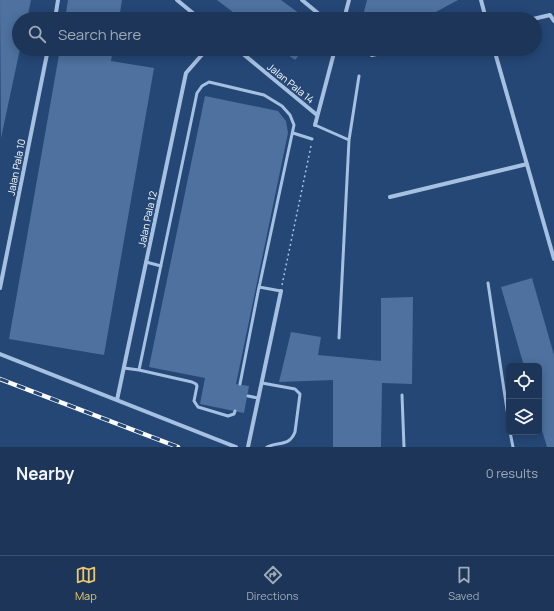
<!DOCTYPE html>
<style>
body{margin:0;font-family:Manrope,sans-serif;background:#253d5e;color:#f1f3f6}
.controls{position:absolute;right:12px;bottom:12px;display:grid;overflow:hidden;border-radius:6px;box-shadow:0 2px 10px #0003}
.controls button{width:36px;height:36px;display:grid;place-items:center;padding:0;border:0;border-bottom:1px solid #3a506e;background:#1c3558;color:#f1f3f6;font:20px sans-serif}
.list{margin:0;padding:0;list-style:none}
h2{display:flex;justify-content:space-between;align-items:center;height:52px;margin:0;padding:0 16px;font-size:17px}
h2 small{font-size:13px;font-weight:400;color:#a0abba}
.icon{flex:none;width:22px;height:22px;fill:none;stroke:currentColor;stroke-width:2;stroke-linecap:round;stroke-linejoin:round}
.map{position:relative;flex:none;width:554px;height:447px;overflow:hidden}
.search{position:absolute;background:#1c3558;box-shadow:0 2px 10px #0003;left:12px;right:12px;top:12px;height:44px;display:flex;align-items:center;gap:10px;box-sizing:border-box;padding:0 14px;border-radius:22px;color:#a0abba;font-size:15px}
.sheet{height:108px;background:#1c3558}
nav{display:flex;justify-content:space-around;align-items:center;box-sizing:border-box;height:56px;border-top:1px solid #3a506e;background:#1c3558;font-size:11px;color:#a0abba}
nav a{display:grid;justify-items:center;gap:2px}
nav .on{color:#ebc86b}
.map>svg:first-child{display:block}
</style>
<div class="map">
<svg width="554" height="447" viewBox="0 0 554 447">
<rect width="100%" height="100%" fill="#254776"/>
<path fill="#4e719f" d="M0,0H31L27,19H19V49H20L1,138Z
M68,0H122L119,19H65Z
M217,0H281L307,19H242Z
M367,0H458L423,19H362Z
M60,49H113L111,61L154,68L104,355L9,339Z
M280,49H304L295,60Z
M205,96L278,111L286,121L288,133L236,384L249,386L244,413L200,404L205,378L149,367Z
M532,278L554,355V447H547L539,420V366H524L501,287Z
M413,297L412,384L382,383L381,447H333V380L279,382L291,332L321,337L318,355L381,361V298Z"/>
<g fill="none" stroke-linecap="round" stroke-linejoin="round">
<path stroke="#a6c0e2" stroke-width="1.5" stroke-dasharray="2 3" stroke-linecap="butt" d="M282,285L311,146"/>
<path stroke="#a6c0e2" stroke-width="3" d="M315,125L349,140L339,338
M293,133L312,139
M349,140L359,76
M146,262L161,266
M488,283L509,423
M124,368L139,370
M262,383L295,389L300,394L295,432C289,447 279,441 267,447
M240,384L259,287
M402,395L404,447
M248,396L258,398
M235,411L234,414L228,416L198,407L194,401L197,386L196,384L192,382L139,370L197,93L202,86L209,82L264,95L282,106L290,115L294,125L260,283L259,287L281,291
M510,432L513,447"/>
<path stroke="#a6c0e2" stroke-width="4" d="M177,0L200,19
M302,0L325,19
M481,0L486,19
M55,19L58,0
M344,19L349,0
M533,19L550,15L554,21
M237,49L317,115
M363,49L372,55L399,49
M494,49L554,259
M315,125L335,49
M390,197L527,164
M0,288L48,49
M0,354L236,447
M117,400L186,73L207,49
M248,447L281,291"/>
<g stroke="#fff" stroke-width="4.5">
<path id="rail" d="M0,379L178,447"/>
</g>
<use href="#rail" stroke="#254776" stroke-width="3" stroke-dasharray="9" stroke-linecap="butt"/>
</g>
<g text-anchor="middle" stroke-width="4" stroke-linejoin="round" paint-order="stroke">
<g font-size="10" fill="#fff" stroke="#254776">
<text transform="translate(291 83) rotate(39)" y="4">Jalan Pala 14</text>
<text transform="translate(16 167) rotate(-79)" y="4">Jalan Pala 10</text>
<text transform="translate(147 219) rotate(-78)" y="4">Jalan Pala 12</text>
</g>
</g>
</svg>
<div class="controls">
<button><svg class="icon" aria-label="locate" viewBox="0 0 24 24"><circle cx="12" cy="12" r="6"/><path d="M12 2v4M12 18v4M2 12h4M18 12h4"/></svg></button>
<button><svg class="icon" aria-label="layers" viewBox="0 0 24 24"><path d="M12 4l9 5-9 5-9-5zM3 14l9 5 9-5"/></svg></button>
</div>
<div class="search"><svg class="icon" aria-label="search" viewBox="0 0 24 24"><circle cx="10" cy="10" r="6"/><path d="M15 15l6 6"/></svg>Search here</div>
</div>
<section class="sheet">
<h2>Nearby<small>0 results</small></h2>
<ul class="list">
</ul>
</section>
<nav>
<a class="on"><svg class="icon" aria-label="map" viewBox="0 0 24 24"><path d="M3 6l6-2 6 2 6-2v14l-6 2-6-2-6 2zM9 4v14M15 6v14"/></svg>Map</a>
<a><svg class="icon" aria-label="directions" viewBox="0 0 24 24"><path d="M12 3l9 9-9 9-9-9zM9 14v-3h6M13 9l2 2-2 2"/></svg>Directions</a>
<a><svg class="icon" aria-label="saved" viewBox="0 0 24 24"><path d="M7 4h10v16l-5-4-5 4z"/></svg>Saved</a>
</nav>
